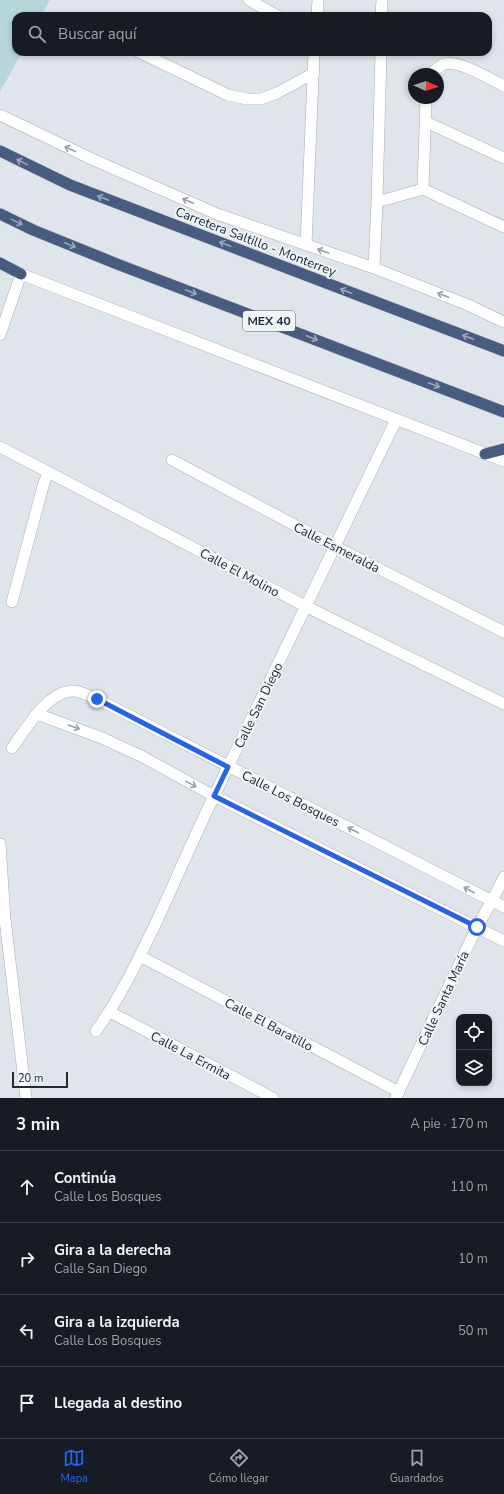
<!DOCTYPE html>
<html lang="es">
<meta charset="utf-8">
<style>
body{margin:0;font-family:"Nunito Sans",sans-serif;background:#242831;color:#f1f3f6}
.controls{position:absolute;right:12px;bottom:12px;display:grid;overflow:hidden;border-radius:8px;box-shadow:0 2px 6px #0003}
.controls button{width:36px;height:36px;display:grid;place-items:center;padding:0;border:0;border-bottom:1px solid #363941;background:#171b24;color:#f1f3f6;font:20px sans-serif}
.compass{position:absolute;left:408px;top:68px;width:36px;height:36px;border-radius:50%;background:#171b24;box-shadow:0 2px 6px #0003;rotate:93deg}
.scale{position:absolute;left:12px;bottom:10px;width:56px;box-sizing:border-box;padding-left:4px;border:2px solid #202a39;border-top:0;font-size:11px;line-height:14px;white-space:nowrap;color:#202a39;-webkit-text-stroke:3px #eff4f7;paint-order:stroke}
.stop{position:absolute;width:12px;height:12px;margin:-9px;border:3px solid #2563eb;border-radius:50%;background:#fff}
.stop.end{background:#2563eb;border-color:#fff;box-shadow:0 1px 4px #0008}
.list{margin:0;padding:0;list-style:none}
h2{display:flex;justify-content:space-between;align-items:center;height:52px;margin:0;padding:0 16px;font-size:17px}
h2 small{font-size:13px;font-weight:400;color:#9ea1a6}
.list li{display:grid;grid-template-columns:26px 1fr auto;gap:12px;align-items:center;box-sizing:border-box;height:72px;padding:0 16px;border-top:1px solid #363941}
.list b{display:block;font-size:15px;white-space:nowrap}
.list p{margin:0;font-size:13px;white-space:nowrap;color:#9ea1a6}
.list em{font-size:13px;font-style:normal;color:#9ea1a6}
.icon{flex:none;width:22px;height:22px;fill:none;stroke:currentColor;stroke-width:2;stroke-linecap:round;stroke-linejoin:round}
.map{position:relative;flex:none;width:504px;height:1098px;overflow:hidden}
.search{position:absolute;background:#171b24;box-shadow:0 2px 6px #0003;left:12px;right:12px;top:12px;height:44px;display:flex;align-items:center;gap:10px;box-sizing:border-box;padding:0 14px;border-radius:12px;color:#9ea1a6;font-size:15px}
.sheet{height:340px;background:#171b24}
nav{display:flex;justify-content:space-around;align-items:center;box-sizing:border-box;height:56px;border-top:1px solid #363941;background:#171b24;font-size:11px;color:#9ea1a6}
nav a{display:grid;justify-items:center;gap:2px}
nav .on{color:#2563eb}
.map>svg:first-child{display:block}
</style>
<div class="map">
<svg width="504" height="1098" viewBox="0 0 504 1098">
<rect width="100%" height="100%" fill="#dfe5ea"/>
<path fill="#b7d6db" d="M0,0H50L41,16H16V52H22L0,92Z"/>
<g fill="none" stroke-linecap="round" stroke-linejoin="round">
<g stroke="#a6adb5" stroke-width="12">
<path id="service" d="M249,0L278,16
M317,16L318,0
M139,52L228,95L247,99H261L277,93L314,73
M306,245L314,52"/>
</g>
<g stroke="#a6adb5" stroke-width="12">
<path id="minor" d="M381,16L382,0
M431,74C434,71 440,66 444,64C460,60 490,79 504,86
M0,115L94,160L217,214L374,268L468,305L504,322
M426,122L504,158
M423,189L426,98
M377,202L423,189L504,227
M374,268L377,202L381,52
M0,447L305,606L504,704
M172,460L336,547L504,632
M12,602L43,486L48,472
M37,714L102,738L143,757L214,796L504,941
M12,748C26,729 45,694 71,691C80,690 89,696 97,699L504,907
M140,956L399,1092
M110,1012L273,1098
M96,1031C122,995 141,954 160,914C178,875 195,835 214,796C274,670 336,546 396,420
M396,1097L477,927L492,901L504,877"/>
</g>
<g stroke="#a6adb5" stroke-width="12">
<path id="tertiary" d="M0,335L21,274L504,461
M0,844L5,919L26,1098"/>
</g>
<g stroke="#bcbfc4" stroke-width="12">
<path id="trunk" d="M0,151L70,185L504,351
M0,214L33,230L117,264L504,412
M0,263L21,274
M485,454L504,449"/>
</g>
<use href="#service" stroke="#fff" stroke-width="11"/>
<use href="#minor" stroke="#fff" stroke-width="11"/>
<use href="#tertiary" stroke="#fff" stroke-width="11"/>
<use href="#trunk" stroke="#485c82" stroke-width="11"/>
</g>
<defs><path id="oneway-shaft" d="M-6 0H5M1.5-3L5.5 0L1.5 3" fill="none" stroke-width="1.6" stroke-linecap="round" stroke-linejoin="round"/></defs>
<g stroke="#9b9fa6">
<use href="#oneway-shaft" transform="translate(70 149) rotate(-155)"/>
<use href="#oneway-shaft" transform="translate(188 201) rotate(-157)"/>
<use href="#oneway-shaft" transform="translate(323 251) rotate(-161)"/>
<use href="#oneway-shaft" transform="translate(443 295) rotate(-159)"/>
<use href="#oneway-shaft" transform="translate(74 727) rotate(20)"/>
<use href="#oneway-shaft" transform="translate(191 784) rotate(29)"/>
<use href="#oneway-shaft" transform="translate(353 830) rotate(-153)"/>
<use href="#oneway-shaft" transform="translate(469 890) rotate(-153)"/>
</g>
<g stroke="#9ca8bc">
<use href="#oneway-shaft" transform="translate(22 162) rotate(-154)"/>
<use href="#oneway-shaft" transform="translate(103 198) rotate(-159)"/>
<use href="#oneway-shaft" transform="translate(17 222) rotate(26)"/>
<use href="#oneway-shaft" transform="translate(225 244) rotate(-159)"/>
<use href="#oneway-shaft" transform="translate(70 245) rotate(22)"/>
<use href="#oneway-shaft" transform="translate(346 291) rotate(-159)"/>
<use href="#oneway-shaft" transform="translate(191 292) rotate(21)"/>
<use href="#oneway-shaft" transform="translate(468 337) rotate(-159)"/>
<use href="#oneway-shaft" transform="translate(312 338) rotate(21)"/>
<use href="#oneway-shaft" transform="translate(434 385) rotate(21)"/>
</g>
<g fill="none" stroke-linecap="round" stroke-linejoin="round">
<path stroke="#2563eb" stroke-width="5" d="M97,699L228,767L214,796L477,927"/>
</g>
<g text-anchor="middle" stroke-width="4" stroke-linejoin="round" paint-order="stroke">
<rect fill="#eff4f7" stroke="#5e6772" stroke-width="1" x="243" y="311" width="52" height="20" rx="3"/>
<g font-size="12" font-weight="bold" fill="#202a39">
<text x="269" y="325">MEX 40</text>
</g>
<g font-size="13" fill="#202a39" stroke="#eff4f7">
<text transform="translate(256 241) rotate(21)" y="5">Carretera Saltillo - Monterrey</text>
<text transform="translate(337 547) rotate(27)" y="5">Calle Esmeralda</text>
<text transform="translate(240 572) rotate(28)" y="5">Calle El Molino</text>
<text transform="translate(258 705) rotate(-64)" y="5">Calle San Diego</text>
<text transform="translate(291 798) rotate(27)" y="5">Calle Los Bosques</text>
<text transform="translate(443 998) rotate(-65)" y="5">Calle Santa María</text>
<text transform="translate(269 1024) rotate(28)" y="5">Calle El Baratillo</text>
<text transform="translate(191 1055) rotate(28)" y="5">Calle La Ermita</text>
</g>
</g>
</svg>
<div class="controls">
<button><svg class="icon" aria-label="locate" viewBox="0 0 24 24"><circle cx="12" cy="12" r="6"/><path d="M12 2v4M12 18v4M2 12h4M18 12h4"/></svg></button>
<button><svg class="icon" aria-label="layers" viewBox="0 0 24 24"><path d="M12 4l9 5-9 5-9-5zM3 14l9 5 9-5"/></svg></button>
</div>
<svg class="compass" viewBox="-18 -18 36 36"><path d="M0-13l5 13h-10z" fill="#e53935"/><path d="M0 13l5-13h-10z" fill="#9ea1a6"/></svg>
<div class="scale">20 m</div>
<div class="stop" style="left:477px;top:927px"></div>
<div class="stop end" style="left:97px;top:699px"></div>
<div class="search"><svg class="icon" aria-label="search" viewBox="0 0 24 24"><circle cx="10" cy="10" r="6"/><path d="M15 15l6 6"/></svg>Buscar aquí</div>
</div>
<section class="sheet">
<h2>3 min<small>A pie · 170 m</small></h2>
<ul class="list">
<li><svg class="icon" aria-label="ahead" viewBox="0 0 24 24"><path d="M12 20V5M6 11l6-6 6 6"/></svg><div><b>Continúa</b><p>Calle Los Bosques</p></div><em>110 m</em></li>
<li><svg class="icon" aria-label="right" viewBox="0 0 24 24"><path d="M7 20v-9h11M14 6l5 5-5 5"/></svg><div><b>Gira a la derecha</b><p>Calle San Diego</p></div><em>10 m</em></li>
<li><svg class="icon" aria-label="left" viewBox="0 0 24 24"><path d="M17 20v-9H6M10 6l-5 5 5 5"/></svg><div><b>Gira a la izquierda</b><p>Calle Los Bosques</p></div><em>50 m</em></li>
<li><svg class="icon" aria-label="arrive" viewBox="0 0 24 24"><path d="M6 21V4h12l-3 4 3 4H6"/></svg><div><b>Llegada al destino</b></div></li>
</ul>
</section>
<nav>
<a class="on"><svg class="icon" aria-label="map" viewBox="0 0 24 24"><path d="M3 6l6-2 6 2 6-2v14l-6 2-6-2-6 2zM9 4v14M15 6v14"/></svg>Mapa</a>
<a><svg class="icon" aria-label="directions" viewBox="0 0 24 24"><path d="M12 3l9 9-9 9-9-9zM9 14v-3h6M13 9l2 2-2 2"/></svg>Cómo llegar</a>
<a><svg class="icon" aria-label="saved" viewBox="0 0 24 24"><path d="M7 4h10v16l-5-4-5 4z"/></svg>Guardados</a>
</nav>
